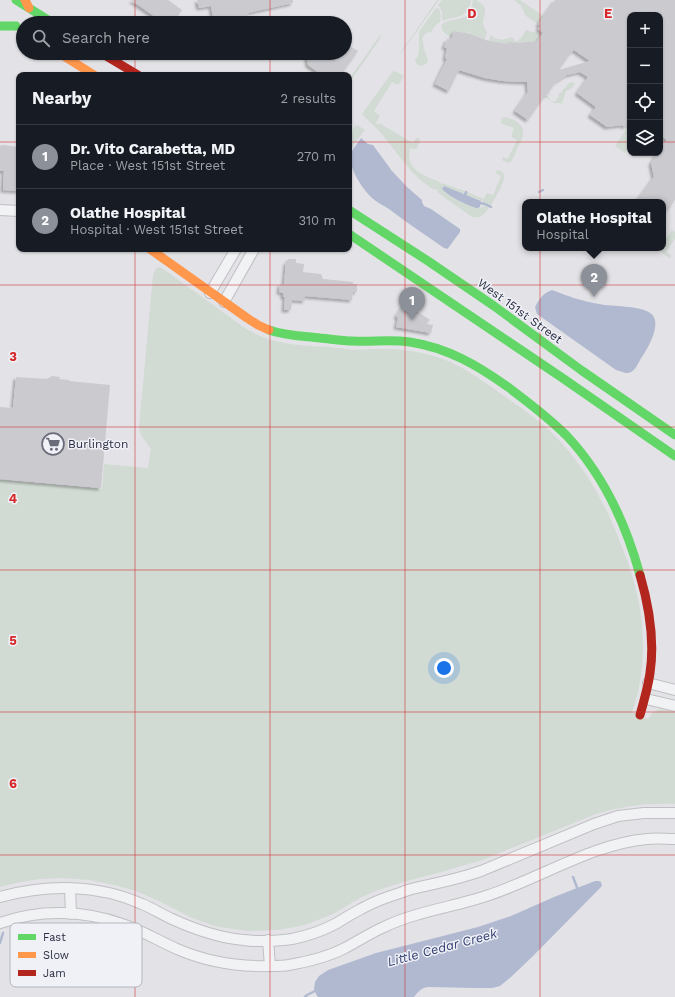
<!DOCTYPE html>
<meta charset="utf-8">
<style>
body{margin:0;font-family:"Work Sans",sans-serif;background:#242831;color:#f1f3f6}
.controls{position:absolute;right:12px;top:12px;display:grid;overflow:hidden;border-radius:8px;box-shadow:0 1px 3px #0004}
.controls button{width:36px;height:36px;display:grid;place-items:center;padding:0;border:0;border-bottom:1px solid #363941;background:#171b24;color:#f1f3f6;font:20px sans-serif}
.you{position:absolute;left:444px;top:668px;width:14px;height:14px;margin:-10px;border:3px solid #fff;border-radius:50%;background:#1a73e8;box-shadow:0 0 0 6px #1a73e833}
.badge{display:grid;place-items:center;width:26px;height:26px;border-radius:50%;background:#8c9099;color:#fff;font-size:13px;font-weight:700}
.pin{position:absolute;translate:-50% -33px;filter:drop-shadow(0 1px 2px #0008)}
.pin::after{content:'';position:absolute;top:21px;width:14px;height:12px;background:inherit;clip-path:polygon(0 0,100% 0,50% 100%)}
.popup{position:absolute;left:522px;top:199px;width:144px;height:52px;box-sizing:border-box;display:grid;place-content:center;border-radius:8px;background:#171b24;filter:drop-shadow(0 1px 3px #0005);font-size:13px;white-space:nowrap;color:#9ea1a6}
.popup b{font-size:15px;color:#f1f3f6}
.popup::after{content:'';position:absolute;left:50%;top:100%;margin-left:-8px;border:8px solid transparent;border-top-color:#171b24}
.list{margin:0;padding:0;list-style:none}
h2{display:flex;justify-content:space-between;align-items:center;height:52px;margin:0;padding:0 16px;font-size:17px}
h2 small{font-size:13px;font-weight:400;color:#9ea1a6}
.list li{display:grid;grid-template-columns:26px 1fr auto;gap:12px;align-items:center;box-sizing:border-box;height:64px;padding:0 16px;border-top:1px solid #363941}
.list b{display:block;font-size:15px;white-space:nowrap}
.list p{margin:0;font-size:13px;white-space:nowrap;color:#9ea1a6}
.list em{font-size:13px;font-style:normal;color:#9ea1a6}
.icon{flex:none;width:22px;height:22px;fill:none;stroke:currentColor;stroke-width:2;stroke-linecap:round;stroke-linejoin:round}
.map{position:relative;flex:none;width:675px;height:997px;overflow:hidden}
.search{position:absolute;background:#171b24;box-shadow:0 1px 3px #0004;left:16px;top:16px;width:336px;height:44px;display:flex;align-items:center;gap:10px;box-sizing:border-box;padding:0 14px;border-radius:22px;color:#9ea1a6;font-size:15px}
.panel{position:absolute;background:#171b24;box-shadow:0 1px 3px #0004;left:16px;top:72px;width:336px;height:180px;border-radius:8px}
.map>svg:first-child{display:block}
</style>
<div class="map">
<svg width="675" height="997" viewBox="0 0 675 997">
<defs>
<filter id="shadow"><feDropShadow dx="-2.5" dy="2.5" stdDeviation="1" flood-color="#0004"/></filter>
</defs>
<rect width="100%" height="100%" fill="#e3e3e7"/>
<path fill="#d1dad3" d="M437,0H439L400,55L401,52Z
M442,0H470L471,1C467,20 456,15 442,21C443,15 442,9 438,5Z
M473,0C478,0 476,0 479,2C490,9 483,14 483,23C484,27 485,29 487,32L485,39L469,34L470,32L469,31L468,34L454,31L455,38C448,35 440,33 442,24C457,15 470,25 473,0Z
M514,0H520L543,16L538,24L526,16L521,6Z
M436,8L439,9C441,13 441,18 440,22L435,26L431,32C426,32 424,35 422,39L423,41L424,49L428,60L426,64L420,66L416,63L415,60L418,56L419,48V32Z
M526,30L542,35L537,41C528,43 517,44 508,42V44L489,41L490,35C497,40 503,41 512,37L516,42L522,37Z
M381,34L380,39L349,83V79Z
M393,71L397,72L404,76L399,84H396L392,82L374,111L380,116L376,123L378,125L379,123L413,143L416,138H419L420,141L417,148L415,149L410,148C405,170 423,175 440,182L439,183L442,184V183L465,191L463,194L444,187L443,190L449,195L476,208H480L486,205L489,207C485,214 481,219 472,217L438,193L437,191L438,190L436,189L435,190L433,189L423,182L411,171L381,133L362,114Z
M571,82L575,83C573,88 571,89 566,91L562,104L560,103H554L542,95L547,96L549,93L551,94L548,95L549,99L554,102L558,98C559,95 558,94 561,92L563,93L562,91L568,84Z
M502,117C511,118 524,122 523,134C523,139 519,144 517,149C515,154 513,160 509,163L503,161L502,158L503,157L508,159L517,140L511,137L514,128L501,123Z
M627,124L630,126V145L625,153L615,146L628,126L626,125Z
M355,125L359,126L365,130L354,144L349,153V141Z
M497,170C501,171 504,172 504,176C505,182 494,200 491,206L485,203H483V201L465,195L467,192L484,199L486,194L487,193L493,195L501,176L495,173Z
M672,230L675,232V239L666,252L671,255V257L669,258L662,253L660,248H663V242Z
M158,267L162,268L242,326C271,345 296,345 328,347C335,348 342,348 348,349C352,350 350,350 354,350C382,348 407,348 434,356C459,363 480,379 501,394C522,408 542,422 559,440C587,471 605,503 620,542C627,559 633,576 637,594C646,631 645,677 632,712L648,719C655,706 663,709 675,712V804C648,803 622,806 596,814L482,860L445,871L407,881L378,890L360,898L333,914L305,925L278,930L247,931L226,928L214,926L190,917L159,901L136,891L115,885L89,880L63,878L39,879L16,883L0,887V480L102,489L104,464L148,468L151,449C146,441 140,437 139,427L153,275L155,270Z"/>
<path fill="#b1b9d1" d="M361,138L368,144L373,145L392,171L407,187L422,200V202L424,206L431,209L460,229V232L449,247L447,249L444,248C426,235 407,223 389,209C383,205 376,202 371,197C362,188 348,168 351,154C353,148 358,143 361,138Z
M444,186L481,201L480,207L478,208H476C467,205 448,196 442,189Z
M552,290C567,296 582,301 599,304C613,307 639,305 650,313C664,322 647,350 640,360C638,364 635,370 631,372C627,375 621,371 616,370L537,314L535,307C540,298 542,294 552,290Z
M595,881H599L601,882L602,886L532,957L511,977L500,986L492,988H476L428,987C421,988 418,992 414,997H318L316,994L314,989L315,982L319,976L328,970L376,953L478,927L511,916L554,897Z"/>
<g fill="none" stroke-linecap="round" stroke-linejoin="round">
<path stroke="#b1b9d1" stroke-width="2.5" d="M539,192L543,190
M465,195L466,192
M480,203L485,204L491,207
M573,877L578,890
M0,943L3,933
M305,997L307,995L317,990"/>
</g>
<path fill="#cacacf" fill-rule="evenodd" filter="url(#shadow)" d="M131,0H168L182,10L177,17L175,15L170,22L166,20L164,23Z
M197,0H293V3L248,13L249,19L237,21V23H214L211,6L199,8Z
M555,0H675V200L663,217V202H636L654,177L651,163L657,153H660V149L667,140L660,135V15H630V126L627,124L625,127L622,125L607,127L590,115L596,107L577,93L588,77L580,72L567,75L556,82L546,96H545L528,120L515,111L528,92L527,82L503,81L485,78L459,70L449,91L435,84L447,59L445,58L447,48L444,47L447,39L451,40L454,31L470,34L489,41L508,44V42L520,43L537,41L543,33L538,29L540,26L538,24ZM574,50L590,61L559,70L570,54Z
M345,43L358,51L341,75H322L308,65L306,53H345Z
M2,145L19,147V191L3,190L4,171H0V146Z
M288,259H296V263L304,264L303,272L321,274L323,279L353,282V284H357V292H353L352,300L305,296V301L292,300L291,310H284L285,297H283V293L279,292L280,284H284L286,262H288Z
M405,303L430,320L426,324L433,325L431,333L396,327L398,318L396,316Z
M51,376L60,377L59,379L69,380V381L110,385L101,488L0,479V407L13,408L16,377L48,379V378H51Z"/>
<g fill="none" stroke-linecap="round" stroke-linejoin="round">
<g stroke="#c0c0c4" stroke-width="12">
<path id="street" d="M0,210L19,211
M210,293L236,249
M224,302L254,249
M648,683L675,690
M646,699L675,706
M70,888L71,914
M0,897C47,884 97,884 142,904C152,908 161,914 172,919C194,929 219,938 244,940C256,942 279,941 292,939C307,936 324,930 337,923C345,918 353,913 361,909C373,902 387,897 400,893C409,889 419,887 429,885C447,881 464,877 481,871L594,824L618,816L644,813H675
M0,923C39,909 83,910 122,924C141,930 159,941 177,949C207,962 239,967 271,966C277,966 283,966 289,965C306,962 327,957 343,949C357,942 370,933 384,927C417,911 455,907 489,895C541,878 592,844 647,839C656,838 666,839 675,839
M268,940L270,966"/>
</g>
<use href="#street" stroke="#f1f2f4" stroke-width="10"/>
<path stroke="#63d668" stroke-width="9" d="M16,0L53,23
M0,26H16
M349,210L428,261L494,306L581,370L675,435
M349,234L561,377L675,456
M269,330C286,336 303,336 320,338C331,339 342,341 353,341C373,342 390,339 410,342C448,348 477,365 508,387C528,402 548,417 566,435C603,474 626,524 640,575"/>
<path stroke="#ff974d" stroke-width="9" d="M25,0L29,8
M59,53L94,75
M150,249L247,318L258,325L269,330"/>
<path stroke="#b3261e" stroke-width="9" d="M101,53L138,75
M640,715C644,701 648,687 650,673C655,640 649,606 640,575"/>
</g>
<path fill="none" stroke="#d62828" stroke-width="1" stroke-opacity="0.55" d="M135,0V23M270,0V23M405,0V997M540,0V997M135,53V75M270,53V75M0,142H19M349,142H630M660,142H675M135,249V997M270,249V997M0,285H675M0,427H675M0,570H675M0,712H675M0,855H675"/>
<defs>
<g id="supermarket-ring" transform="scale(1.15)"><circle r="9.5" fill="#f0f1f7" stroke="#6a6c7a" stroke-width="1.5"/><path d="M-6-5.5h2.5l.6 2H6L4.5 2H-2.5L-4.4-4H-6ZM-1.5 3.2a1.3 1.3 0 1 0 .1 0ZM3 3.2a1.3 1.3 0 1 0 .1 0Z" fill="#6a6c7a"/></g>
</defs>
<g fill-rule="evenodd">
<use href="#supermarket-ring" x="53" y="444"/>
</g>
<g text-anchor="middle" stroke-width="3" stroke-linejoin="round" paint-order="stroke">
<g font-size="12" fill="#292c40" stroke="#f0f1f7">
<text transform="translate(520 311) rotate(36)" y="4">West 151st Street</text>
</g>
<g font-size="12" fill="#292c40" stroke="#f0f1f7" text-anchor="start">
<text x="68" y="448">Burlington</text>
</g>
<g font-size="13" font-style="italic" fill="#344174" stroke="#f0f1f7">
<text transform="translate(442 947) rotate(-15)" y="5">Little Cedar Creek</text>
</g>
</g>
<rect x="10" y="923" width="132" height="64" rx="6" fill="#f0f1f7" stroke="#b4b6c0" stroke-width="1"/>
<rect x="18" y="934" width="18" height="6" fill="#63d668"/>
<rect x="18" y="952" width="18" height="6" fill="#ff974d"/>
<rect x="18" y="970" width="18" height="6" fill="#b3261e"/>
<g font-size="11" fill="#292c40">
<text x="43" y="941">Fast</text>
<text x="43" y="959">Slow</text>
<text x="43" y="977">Jam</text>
</g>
<g font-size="13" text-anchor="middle" font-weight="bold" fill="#d62828" stroke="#f0f1f7" stroke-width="3" stroke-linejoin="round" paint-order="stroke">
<text x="472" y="18">D</text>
<text x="608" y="18">E</text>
<text x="13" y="361">3</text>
<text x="13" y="503">4</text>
<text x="13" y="645">5</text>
<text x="13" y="788">6</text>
</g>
</svg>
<div class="controls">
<button>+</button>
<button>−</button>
<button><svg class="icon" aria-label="locate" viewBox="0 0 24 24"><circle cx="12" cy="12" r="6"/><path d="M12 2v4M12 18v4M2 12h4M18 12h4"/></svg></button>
<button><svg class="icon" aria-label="layers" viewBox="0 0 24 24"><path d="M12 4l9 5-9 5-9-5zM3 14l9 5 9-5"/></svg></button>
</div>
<div class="you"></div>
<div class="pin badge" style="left:412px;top:320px">1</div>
<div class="pin badge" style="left:594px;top:297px">2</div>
<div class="popup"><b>Olathe Hospital</b>Hospital</div>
<div class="search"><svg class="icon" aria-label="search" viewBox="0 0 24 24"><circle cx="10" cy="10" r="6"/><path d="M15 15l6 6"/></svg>Search here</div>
<section class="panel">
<h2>Nearby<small>2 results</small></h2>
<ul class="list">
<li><span class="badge">1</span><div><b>Dr. Vito Carabetta, MD</b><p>Place · West 151st Street</p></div><em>270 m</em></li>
<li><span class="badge">2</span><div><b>Olathe Hospital</b><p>Hospital · West 151st Street</p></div><em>310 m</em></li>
</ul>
</section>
</div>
